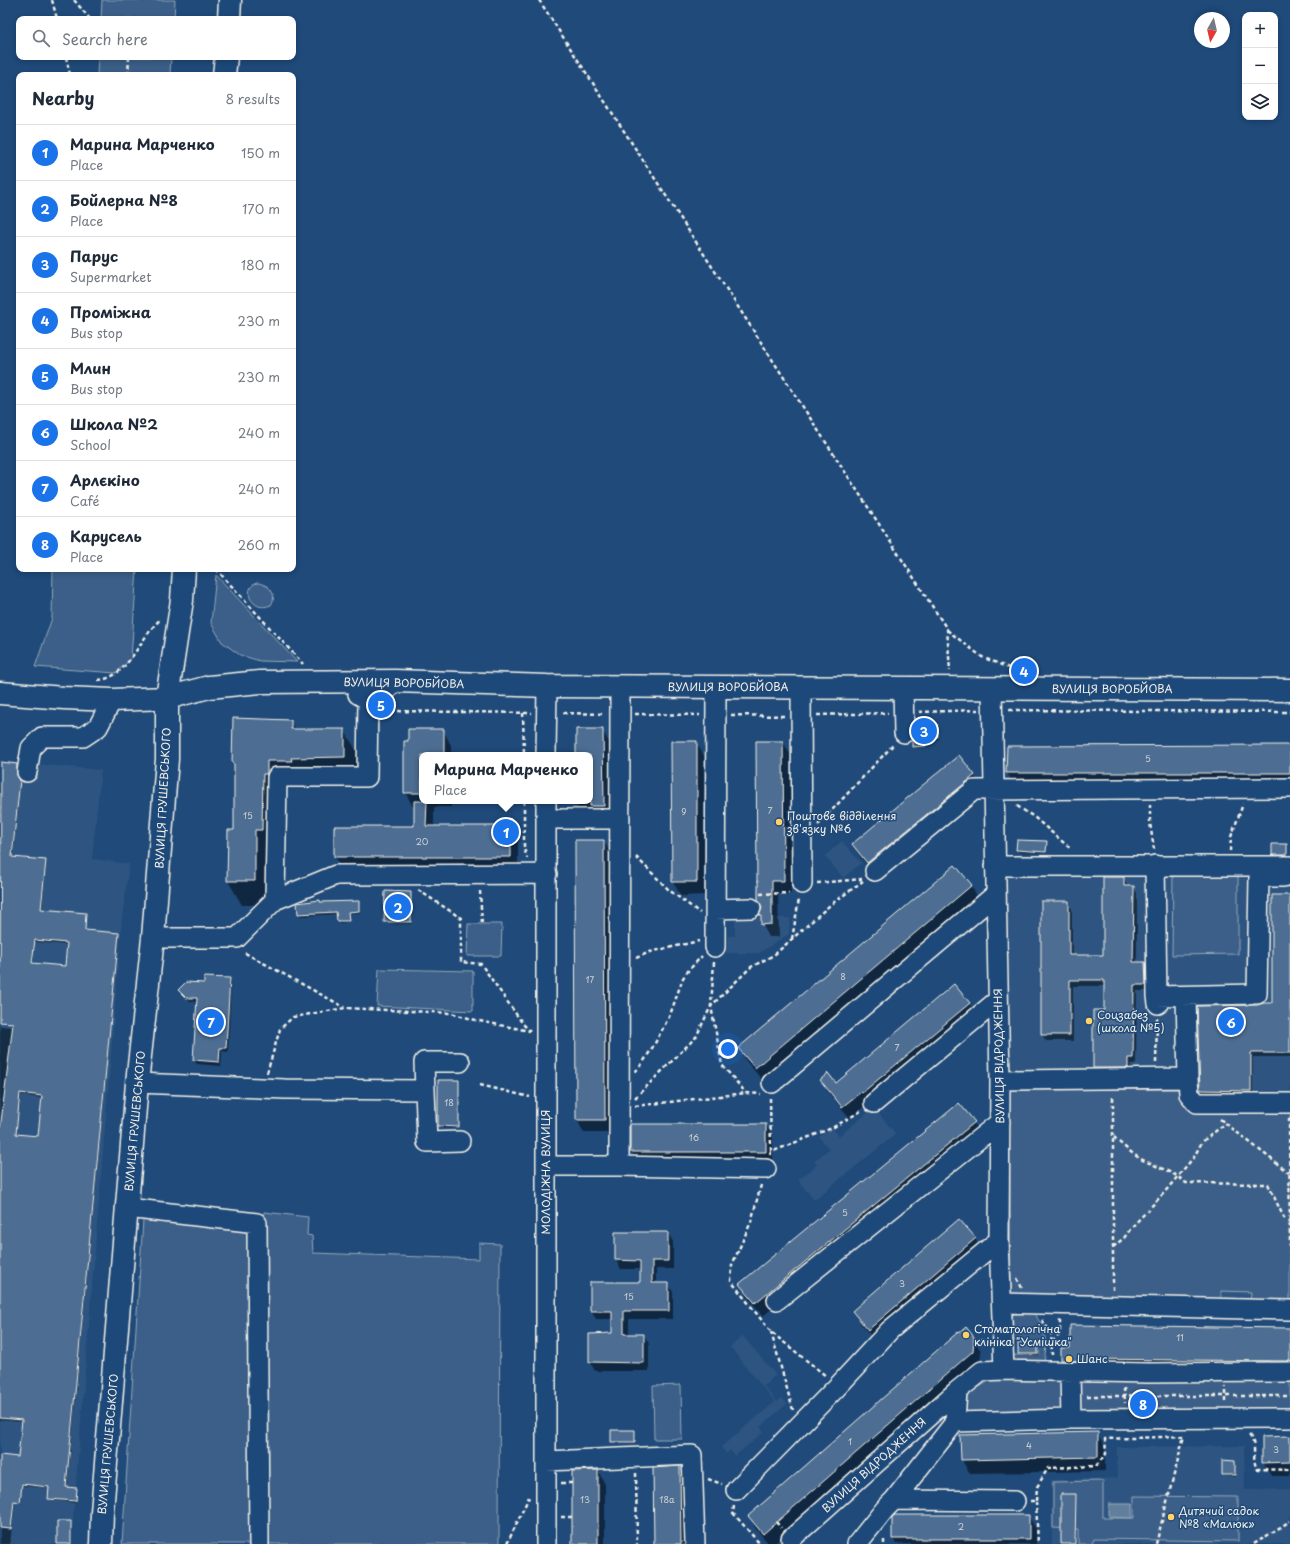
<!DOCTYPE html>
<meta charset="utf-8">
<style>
body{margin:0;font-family:"Playpen Sans",sans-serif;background:#f2f2f3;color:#1f2937}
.controls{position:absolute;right:12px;top:12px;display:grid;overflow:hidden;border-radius:8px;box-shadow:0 2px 6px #0003}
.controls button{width:36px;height:36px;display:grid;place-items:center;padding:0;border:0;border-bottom:1px solid #e0e1e3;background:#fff;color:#1f2937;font:20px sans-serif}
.compass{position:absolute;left:1194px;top:12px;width:36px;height:36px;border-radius:50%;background:#fff;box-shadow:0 2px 6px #0003;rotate:188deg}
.you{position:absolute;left:728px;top:1049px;width:14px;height:14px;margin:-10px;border:3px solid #fff;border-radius:50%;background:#1a73e8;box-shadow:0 0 0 6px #1a73e833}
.badge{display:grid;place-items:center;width:26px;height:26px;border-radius:50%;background:#1a73e8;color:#fff;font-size:13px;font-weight:700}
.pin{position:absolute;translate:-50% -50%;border:2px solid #fff;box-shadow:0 1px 4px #0006}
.popup{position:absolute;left:419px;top:752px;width:174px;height:52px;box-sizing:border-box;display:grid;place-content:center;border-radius:8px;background:#fff;filter:drop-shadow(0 1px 3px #0005);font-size:13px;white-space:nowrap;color:#747a83}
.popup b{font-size:15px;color:#1f2937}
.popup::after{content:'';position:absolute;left:50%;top:100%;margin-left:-8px;border:8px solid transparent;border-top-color:#fff}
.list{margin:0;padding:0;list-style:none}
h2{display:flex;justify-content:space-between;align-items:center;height:52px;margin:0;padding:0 16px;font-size:17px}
h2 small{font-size:13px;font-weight:400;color:#747a83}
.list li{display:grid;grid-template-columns:26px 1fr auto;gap:12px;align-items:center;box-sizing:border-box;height:56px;padding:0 16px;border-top:1px solid #e0e1e3}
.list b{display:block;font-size:15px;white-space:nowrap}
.list p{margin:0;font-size:13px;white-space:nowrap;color:#747a83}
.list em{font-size:13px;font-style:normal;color:#747a83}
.icon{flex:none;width:22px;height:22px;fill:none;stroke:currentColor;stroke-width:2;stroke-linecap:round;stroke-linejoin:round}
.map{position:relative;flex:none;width:1290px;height:1544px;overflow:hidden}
.search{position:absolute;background:#fff;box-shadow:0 2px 6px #0003;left:16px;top:16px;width:280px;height:44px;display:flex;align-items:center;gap:10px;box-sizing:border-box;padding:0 14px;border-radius:8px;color:#747a83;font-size:15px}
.panel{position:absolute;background:#fff;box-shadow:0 2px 6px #0003;left:16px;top:72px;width:280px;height:500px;border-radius:8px}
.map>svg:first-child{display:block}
</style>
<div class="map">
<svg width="1290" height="1544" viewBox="0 0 1290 1544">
<rect width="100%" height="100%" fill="#1f4a7a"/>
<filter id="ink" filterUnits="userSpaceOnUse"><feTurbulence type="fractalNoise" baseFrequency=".025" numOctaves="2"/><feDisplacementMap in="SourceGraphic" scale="8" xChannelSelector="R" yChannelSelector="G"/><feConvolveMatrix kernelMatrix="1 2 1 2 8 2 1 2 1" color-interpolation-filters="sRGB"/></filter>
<g filter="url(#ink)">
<path fill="#2d5581" d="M0,761L101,770L92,859L129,864L122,919L71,1544H0Z
M842,841L861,863L843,878L825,856Z
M1238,869L1290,870V1305L1014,1294L1003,870Z
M735,917L790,918L789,934L759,953H726L727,936H735Z
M874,1108L896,1134L814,1200L798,1180L817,1165L814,1161L829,1149L819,1137L832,1128L839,1136Z
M743,1336L776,1375L764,1386L777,1402L782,1398L787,1404L760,1427L764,1432L735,1456L730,1450L726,1454L721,1447L775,1402L730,1347Z
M1244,1446L1245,1490L1290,1489V1544H1052L1051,1480L1117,1478V1447Z"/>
<path fill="#3a5f88" stroke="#97a8b8" d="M102,0H175L174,19H101Z
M98,57H171L170,75H97Z
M53,569H137L131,659L116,673L35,667L52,618Z
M216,575L297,662L260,661L240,655L222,642L211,623Z
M257,583C269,584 278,594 271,605C261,609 255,606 250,598C248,591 250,585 257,583Z
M1173,874H1238V954L1172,955Z
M468,924H502L501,956H467Z
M379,969L473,971V1011L377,1006Z
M1186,1089L1187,1109H1290V1303H1250L1251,1292L1221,1291V1301L1011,1298L1009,1090Z
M264,1212L308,1217L307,1235L312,1236L313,1253L479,1259V1243L500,1244L499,1544H122L143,1220L262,1232Z
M1017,1312L1033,1313C1047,1327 1048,1347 1043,1366L1012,1365L1009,1355H1039V1342L1015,1341L1009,1337L1011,1316Z
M992,1379L1057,1380L1062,1384L1063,1404L1059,1414L964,1417L965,1400L970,1393Z
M1074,1382H1290V1415L1074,1416Z
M681,1385L682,1439H654L653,1386Z
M1103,1481V1518H1134V1496L1238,1497V1541L1094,1539L1092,1544H1078V1529L1053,1528V1482Z"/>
<path fill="#627e9d" stroke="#9cacbb" d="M1109,1504H1132V1518L1109,1517Z"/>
<path fill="#0007" fill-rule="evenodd" d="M290,721L295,730H344L358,753V781L281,784L268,905H242L228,881L235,831V767L233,763Z
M937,725L939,739L926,740L927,747L914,748L913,746Z
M443,730L451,745V755H422V801H451V807H434V827H510L518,841V871H343L335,857L415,827V807H413L405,792L409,742Z
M602,730L610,744L611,819H585L577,806V801H590V755H577Z
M672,742H696L704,756V895L681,896L673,882Z
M783,742L790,754L791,894H778L779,937H769L762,924V919L760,915L763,907Z
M1290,746V786H1015L1007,773Z
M2,763L17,765V778L20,783L13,858L45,861L46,863L42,910L86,914L85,931L118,934L119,936L67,1488L77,1489L76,1503L50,1500V1488L22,1486L20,1503H15L10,1544H0V1456L19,1458L23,1422L0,1420V1026L13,1027L19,996L0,994V784ZM35,942L67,945L66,967L33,964ZM21,1095L42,1098L39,1137L16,1135Z
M974,776L982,789L876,876L861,858L853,845Z
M604,841L611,854L612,1133H584L577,1120Z
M1018,841L1046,842V853L1018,852Z
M1286,845L1288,856H1274L1273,855Z
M955,866L971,886L979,899L763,1081L747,1062L739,1049Z
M1124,878L1128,887H1133L1137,893V963H1145L1149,970V991H1137L1136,1064H1131V1074H1098L1094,1068L1105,1011V986H1073V1041H1046L1042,1035L1068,902L1072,909V956H1104Z
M411,893V924L386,923V921Z
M1290,896V1057H1253V1095L1203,1094L1201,1089L1257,1006L1273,1004Z
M298,904H359V913H349V922L339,923L337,914L300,916Z
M229,979L231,982L228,1052L222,1051L221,1066L197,1064L194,1060L197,1002L189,1001L182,994L205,984Z
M969,1003L976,1015L850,1118L828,1092L821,1080L836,1084Z
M459,1081V1128H440L439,1126Z
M974,1123L981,1136L763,1316L748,1298L740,1284Z
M766,1125L773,1138V1165H639L631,1151Z
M616,1233H668L673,1242V1269H656V1284H668L673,1292V1319H629V1335H644L649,1344V1371H595L590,1362V1335L613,1334V1319H596L591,1311L641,1284V1269H621L616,1260Z
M975,1238L982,1252L876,1342L861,1324L853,1311Z
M1290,1329V1380L1073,1379L1062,1360Z
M973,1338L981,1351L980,1364L774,1544H769L756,1529L749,1516Z
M1038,1344L1039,1356L1020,1355L1019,1354Z
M635,1431L636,1443H613L612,1441Z
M1097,1433L1105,1446V1471L969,1473L962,1460L961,1436Z
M1290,1438V1476H1271L1263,1462Z
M1235,1462V1477L1224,1476L1223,1475Z
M679,1468L687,1481L688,1544H655Z
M598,1471L605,1484V1544H573Z
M1076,1497V1544H1062Z
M1028,1516L1036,1529V1544H896L893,1539V1518Z
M71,1522L72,1544H58Z"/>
<path fill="#4d6e92" stroke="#f4f1e8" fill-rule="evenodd" d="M233,718L291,720V729H345V757L291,758L292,761H267V774H263L262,830H255V881H227L228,830H234V764L232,763Z
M937,724L938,737L926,738V746L912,747V741L915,733V725Z
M408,729H444V755H422V793H404V741H408Z
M576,729H603L604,806H590V755H576Z
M671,741H697V882H672Z
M756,741H783L784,881H772V924L761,925V915H759L762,908L758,900V881H757Z
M1290,745V773H1006L1007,746Z
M959,755L975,775L867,863L852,844Z
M1,762L17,764V775L20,780L12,857L46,860L41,909L86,913L85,930L119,933L66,1487L77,1488L76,1501L48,1499L49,1487L22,1484L20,1502L14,1501L11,1529L0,1528V1455L18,1457L22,1420L0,1418V1130L13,1023L0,1022ZM35,940L67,943L65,966L32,963ZM20,1093L42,1096L38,1136L16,1134Z
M414,801H427L426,826H511V857H334V826H414Z
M575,840H604L605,1120H576Z
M1017,840L1047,841L1046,852L1016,850Z
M1272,844H1287V855H1272Z
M955,865L972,885L755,1068L738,1048Z
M1103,877H1124V886H1134L1133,962H1145L1146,985H1134L1133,1058H1128V1068H1093V1010H1104V980H1070V1035H1041V901H1069V955H1103Z
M385,891L411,892V922H384Z
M1272,895H1290V1053H1251V1091L1200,1090L1197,1006L1257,1005L1264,1003H1272Z
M320,900V902L359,901V911L348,912L349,921H337L336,912L298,914L297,903Z
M204,977L230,978L226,1048H220L219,1062L193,1060L197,998H186L178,990L186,982L204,983Z
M954,984L970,1003L862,1093L861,1092L842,1107L820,1080L828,1073L836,1083Z
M438,1080H459V1127L438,1126Z
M959,1103L975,1122L755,1303L739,1284Z
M630,1124H766V1152H630Z
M959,1219L976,1238L868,1330L852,1311Z
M615,1232H668V1261H652V1283H669V1311H624V1334H644V1363L589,1362V1334L612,1333V1311H590V1282H640V1261L615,1260Z
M1070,1325L1290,1328V1361L1080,1359V1361L1061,1360V1348H1070Z
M966,1327L974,1337L973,1351L763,1534L748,1516L958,1332L959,1333Z
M1018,1342L1038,1343V1354H1018Z
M611,1430H635V1442H611Z
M1098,1432V1457L961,1460L960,1435Z
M1290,1436V1462L1262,1463V1437Z
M1222,1460L1235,1461V1475H1222Z
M680,1466L681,1544H654L653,1468Z
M598,1470V1544H572V1471Z
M1061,1494H1076L1075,1544H1061Z
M895,1515H1029V1539H892V1517Z
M57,1521H71V1544H57Z"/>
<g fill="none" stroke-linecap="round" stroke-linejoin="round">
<g stroke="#f4f1e8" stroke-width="22">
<path id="minor" d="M620,687L619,1166L766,1169
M801,688L802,884
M903,689L904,733
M358,694L368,700H378L395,681
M546,755L547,686
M27,772L31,748L42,737H83L98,727L112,700
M546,819H620
M1155,865L1157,996
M995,866H1290
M875,871L974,790L1290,788
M275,900L336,875L547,874
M715,909L751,908
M153,938H237L275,900L277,777H367L368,700
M715,947L716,687
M1186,996L1188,1078
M1158,1004L1157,996L1257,994L1259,877H1283
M1000,1080L1188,1078L1189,1094L1197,1103H1290
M137,1083L285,1089L425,1090L427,1142L460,1141
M772,1083L996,894
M425,1090L424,1062H460
M874,1103L998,1000
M546,1166H619
M127,1208L257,1223L259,1544
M777,1300L1000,1122
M1002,1303L1290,1310
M1004,1370L1148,1373L1290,1372
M1070,1372L1071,1419
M955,1422L1071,1419L1290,1418
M546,1461L692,1455L695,1544
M736,1490L838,1386L890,1330L999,1240
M894,1500L1015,1501
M791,1539L957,1391
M546,1544V801
M857,1544L885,1509L894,1500L955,1422L957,1391L982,1371L1004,1370L999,1240L1000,1080L992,688"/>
</g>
<g stroke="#f4f1e8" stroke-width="25">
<path id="major" d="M229,19L230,0
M224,75L226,57
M0,693L64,698L112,700L167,698L209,687L260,682L395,681L547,686L1290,690
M101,1544L102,1512L137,1083L153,938L167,759V698L182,600L184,569"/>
</g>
<path stroke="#f4f1e8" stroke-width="2.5" stroke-dasharray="4 3" stroke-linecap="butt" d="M52,0L57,19
M74,0L90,19
M539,0L947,629L950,671
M66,57L70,75
M128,75L129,57
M216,569L303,664
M947,630L982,657L1009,668V672
M98,680C128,679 140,636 161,619
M1009,710L1290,712
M391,711L532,713
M919,712L978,710
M523,713L524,755
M563,713L604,714
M635,714L700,715
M731,715L786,716
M817,715L888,713
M524,801V848L527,858
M1150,804V823L1154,849
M1017,806L1034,817L1071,849
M818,825L894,744
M1230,851L1231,837L1243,804
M636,857L669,890L700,913
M817,883L862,879
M418,890L461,918V962L481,964L523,1024L530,1031
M480,891L482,924
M760,894L789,893
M792,939L799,899
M245,953L344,1007
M636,958L650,952L699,941
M714,962L711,1006L722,1065L746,1093
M1156,1063L1157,1018
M635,1072L642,1064L654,1045L670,1015L683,978L688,971L702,956
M267,1073L280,1029L293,1017L345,1008L451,1013L479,1021L530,1031
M480,1085L530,1097
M635,1098L696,1037L711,1006L751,967L774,955L829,906L863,881
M770,1098L771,1152
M635,1106L746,1093L761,1094
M1289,1118L1290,1258
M1220,1119L1289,1173
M1114,1137C1122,1145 1131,1153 1141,1159C1156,1167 1173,1171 1186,1183L1268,1184L1284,1218L1290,1222
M770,1155L771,1152L832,1128L861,1111
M761,1185L751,1222L732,1265L731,1281L771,1332L826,1376
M1113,1247L1124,1238L1131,1228L1163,1194L1194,1157L1202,1142L1226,1123
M1017,1278L1022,1288
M1113,1290V1095
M1042,1320L1051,1333L1052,1355
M771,1332L793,1410
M973,1340L987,1341
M1052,1342L1060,1334V1320
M1124,1388L1125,1403
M1087,1396H1290
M1226,1402V1387
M1249,1435C1258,1445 1251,1458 1257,1469L1290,1470
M636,1473L637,1544
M708,1479L722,1484
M561,1483H572
M1030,1501H1036L1038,1544
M1036,1501L1037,1487L1048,1468L1096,1466L1106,1454L1105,1439L1186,1436
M734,1506L733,1513L760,1544
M561,1517H572
M776,1522L781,1528
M507,1544L529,1497
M884,1544V1537
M1156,1544L1184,1436
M1254,1544L1290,1521"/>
<use href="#minor" stroke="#1f4a7a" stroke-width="19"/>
<use href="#major" stroke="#1f4a7a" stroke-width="22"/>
</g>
</g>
<g fill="#ffd166" stroke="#1f4a7a" stroke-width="1.5">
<circle cx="779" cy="822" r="4"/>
<circle cx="1089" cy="1021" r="4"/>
<circle cx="966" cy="1335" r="4"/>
<circle cx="1069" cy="1359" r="4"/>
<circle cx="1171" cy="1517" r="4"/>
</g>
<g text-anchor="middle" stroke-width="3" stroke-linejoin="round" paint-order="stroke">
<g font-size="9" fill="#cad0d2">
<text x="1148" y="762">5</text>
<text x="770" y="814">7</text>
<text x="684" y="815">9</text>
<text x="248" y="819">15</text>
<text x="422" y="845">20</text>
<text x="843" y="980">8</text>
<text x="590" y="983">17</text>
<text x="897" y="1051">7</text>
<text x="449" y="1106">18</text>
<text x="694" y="1141">16</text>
<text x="845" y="1216">5</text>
<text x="902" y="1287">3</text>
<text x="629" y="1300">15</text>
<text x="1180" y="1341">11</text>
<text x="850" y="1445">1</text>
<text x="1029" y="1449">4</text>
<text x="1276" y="1453">3</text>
<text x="585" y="1503">13</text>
<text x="667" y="1503">18а</text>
<text x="961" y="1530">2</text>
</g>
<g font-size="11" fill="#f4f1e8" stroke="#1f4a7a">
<text transform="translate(404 683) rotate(1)" y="4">ВУЛИЦЯ ВОРОБЙОВА</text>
<text x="728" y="691">ВУЛИЦЯ ВОРОБЙОВА</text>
<text x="1112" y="693">ВУЛИЦЯ ВОРОБЙОВА</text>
<text transform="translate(163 798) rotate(-87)" y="4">ВУЛИЦЯ ГРУШЕВСЬКОГО</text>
<text transform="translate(999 1056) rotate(-91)" y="4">ВУЛИЦЯ ВІДРОДЖЕННЯ</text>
<text transform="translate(135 1121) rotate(-85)" y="4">ВУЛИЦЯ ГРУШЕВСЬКОГО</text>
<text transform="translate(546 1172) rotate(-90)" y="4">МОЛОДІЖНА ВУЛИЦЯ</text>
<text transform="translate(108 1444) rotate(-85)" y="4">ВУЛИЦЯ ГРУШЕВСЬКОГО</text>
<text transform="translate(874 1465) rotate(-42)" y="4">ВУЛИЦЯ ВІДРОДЖЕННЯ</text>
</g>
<g font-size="11" fill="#f4f1e8" stroke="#1f4a7a" text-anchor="start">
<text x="787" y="820">Поштове відділення<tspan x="787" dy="13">зв'язку №6</tspan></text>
<text x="1097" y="1019">Соцзабез<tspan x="1097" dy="13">(школа №5)</tspan></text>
<text x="974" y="1333">Стоматологічна<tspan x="974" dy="13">клініка "Усмішка"</tspan></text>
<text x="1077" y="1363">Шанс</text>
<text x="1179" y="1515">Дитячий садок<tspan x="1179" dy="13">№8 «Малюк»</tspan></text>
</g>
</g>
</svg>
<div class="controls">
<button>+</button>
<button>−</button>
<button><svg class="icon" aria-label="layers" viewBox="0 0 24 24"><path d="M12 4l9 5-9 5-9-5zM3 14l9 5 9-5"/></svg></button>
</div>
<svg class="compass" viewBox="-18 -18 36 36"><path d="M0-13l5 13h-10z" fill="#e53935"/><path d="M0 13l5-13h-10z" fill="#747a83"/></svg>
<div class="you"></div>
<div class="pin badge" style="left:506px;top:832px">1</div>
<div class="popup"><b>Марина Марченко</b>Place</div>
<div class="pin badge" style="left:398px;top:907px">2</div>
<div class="pin badge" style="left:924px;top:731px">3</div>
<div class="pin badge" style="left:1024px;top:671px">4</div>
<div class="pin badge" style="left:381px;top:705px">5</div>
<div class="pin badge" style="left:1231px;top:1022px">6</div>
<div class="pin badge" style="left:211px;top:1022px">7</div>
<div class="pin badge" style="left:1143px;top:1404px">8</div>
<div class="search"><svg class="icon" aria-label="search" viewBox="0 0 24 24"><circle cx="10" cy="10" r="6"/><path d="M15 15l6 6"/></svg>Search here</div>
<section class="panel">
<h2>Nearby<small>8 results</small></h2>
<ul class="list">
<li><span class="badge">1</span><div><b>Марина Марченко</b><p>Place</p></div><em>150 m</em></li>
<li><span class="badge">2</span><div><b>Бойлерна №8</b><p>Place</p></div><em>170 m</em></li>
<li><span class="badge">3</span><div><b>Парус</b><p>Supermarket</p></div><em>180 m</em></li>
<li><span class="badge">4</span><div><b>Проміжна</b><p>Bus stop</p></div><em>230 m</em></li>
<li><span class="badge">5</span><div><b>Млин</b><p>Bus stop</p></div><em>230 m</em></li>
<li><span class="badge">6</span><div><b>Школа №2</b><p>School</p></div><em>240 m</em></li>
<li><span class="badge">7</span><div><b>Арлєкіно</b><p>Café</p></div><em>240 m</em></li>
<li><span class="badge">8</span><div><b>Карусель</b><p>Place</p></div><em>260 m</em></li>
</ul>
</section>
</div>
